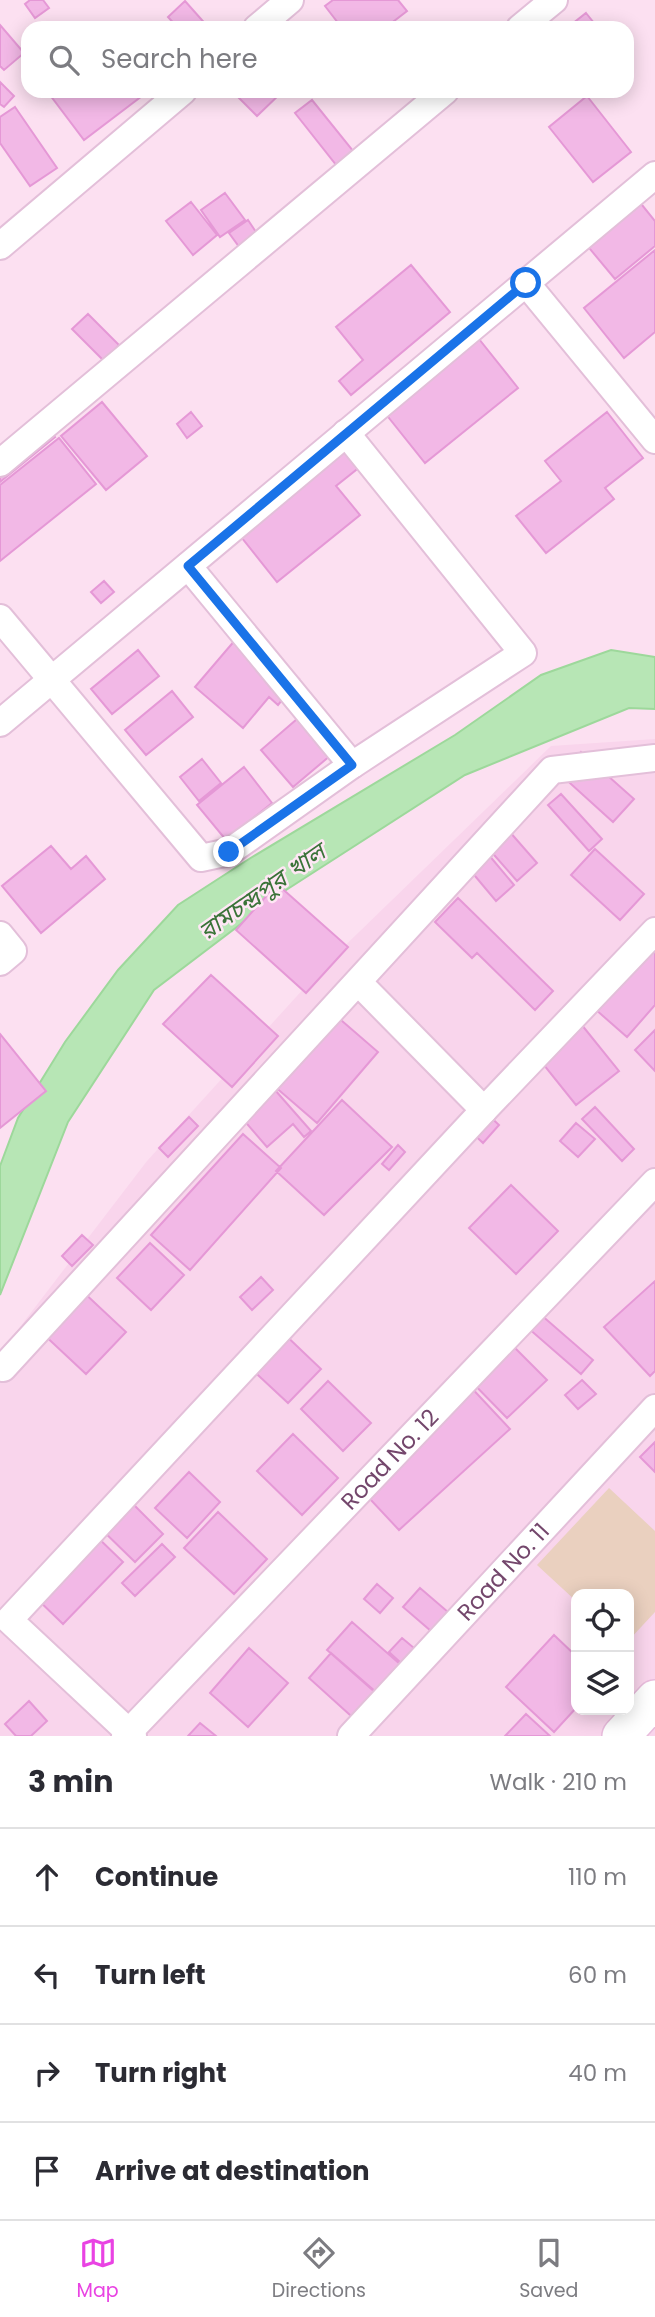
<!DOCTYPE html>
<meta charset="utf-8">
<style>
body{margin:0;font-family:Poppins,"Noto Sans Bengali",sans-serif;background:#f2f2f3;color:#2b2b33}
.controls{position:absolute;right:21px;bottom:21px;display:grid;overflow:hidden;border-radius:14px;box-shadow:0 4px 18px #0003}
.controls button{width:63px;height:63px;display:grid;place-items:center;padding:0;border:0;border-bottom:2px solid #e1e1e2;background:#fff;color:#2b2b33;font:35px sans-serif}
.stop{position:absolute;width:21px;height:21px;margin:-16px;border:5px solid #1a73e8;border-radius:50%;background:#fff}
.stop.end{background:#1a73e8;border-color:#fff;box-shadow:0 2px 7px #0008}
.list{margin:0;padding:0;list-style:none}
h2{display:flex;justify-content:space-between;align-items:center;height:91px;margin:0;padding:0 28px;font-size:30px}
h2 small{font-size:23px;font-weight:400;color:#7c7c81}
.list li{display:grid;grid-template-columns:46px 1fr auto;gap:21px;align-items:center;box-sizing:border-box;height:98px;padding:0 28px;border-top:2px solid #e1e1e2}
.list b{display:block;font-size:26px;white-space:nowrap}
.list em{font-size:23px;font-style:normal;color:#7c7c81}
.icon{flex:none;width:38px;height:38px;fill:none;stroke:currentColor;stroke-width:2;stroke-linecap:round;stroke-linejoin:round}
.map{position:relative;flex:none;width:655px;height:1736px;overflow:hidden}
.search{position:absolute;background:#fff;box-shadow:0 4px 18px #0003;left:21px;right:21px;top:21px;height:77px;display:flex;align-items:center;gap:18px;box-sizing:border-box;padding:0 24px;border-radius:21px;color:#7c7c81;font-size:26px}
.sheet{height:483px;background:#fff}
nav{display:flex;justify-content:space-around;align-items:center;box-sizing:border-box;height:98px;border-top:2px solid #e1e1e2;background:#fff;font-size:19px;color:#7c7c81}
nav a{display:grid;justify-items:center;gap:4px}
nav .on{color:#e943e3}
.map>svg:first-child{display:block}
</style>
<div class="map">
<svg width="655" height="1736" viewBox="0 0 655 1736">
<rect width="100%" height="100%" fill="#fce0f1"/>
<path fill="#f9d5ec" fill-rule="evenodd" d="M655,739V1736H0V1353L147,1161L326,964L551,746ZM576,1594H629V1710H576Z"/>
<path fill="#ead0bf" d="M609,1488L655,1531V1612L629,1640V1594H576V1601L537,1565Z"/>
<path fill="#b7e6b5" stroke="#9dd89b" stroke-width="2" d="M611,650L655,657V709L629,708L465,775L283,892L154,990L68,1122L0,1295V1166L18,1118L65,1042L118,970L178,905L249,859L455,735L541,675Z"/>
<path fill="#f2b8e6" stroke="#e598d6" stroke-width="2" d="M30,0H43L49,8L35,18L25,4Z
M333,0H398L407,11L385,28H342L325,6Z
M185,1L209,28H178L168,17Z
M586,13L598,28H567Z
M0,25L24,53L4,70L0,66Z
M0,82L14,96L4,107L0,104Z
M47,91H80L84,96L91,91H139L142,96L84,140Z
M232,91H283L257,116Z
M587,96L631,152L593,182L549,127Z
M312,100L354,152L337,166L295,113Z
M15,107L57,168L30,186L0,143V117Z
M225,193L245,220L220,237L201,210Z
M638,200L655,221V246L615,279L585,243Z
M191,202L217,235L193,255L166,221Z
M248,220L258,235L240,248L229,233Z
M655,250V332L624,358L584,308Z
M411,265L450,312L351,395L339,381L363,360L336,327Z
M88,314L119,345L104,361L72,329Z
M471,329L518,388L425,463L377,403Z
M102,402L147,456L106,490L61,436Z
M191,412L202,426L187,438L177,424Z
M607,412L643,458L605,488L614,499L546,553L516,516L561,481L545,461Z
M46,425L55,437L0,482V463Z
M333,432L361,466L336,486L360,515L277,582L226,518Z
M59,438L96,484L0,561V485Z
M104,581L114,592L101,603L91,592Z
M242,632L299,679L278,705L269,697L243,728L195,687Z
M138,650L159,676L112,714L91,689Z
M172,691L193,717L146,755L125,730Z
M311,707L344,744L293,787L261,750Z
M581,752L634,799L613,822L561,775Z
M202,759L221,783L199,801L180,777Z
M244,767L272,803L226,840L197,805Z
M561,794L602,839L589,851L548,805Z
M509,831L537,863L517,881L488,848Z
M51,846L71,869L86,856L105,879L41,933L2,886Z
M595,849L644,894L620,920L571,875Z
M488,854L514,885L496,901L470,870Z
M277,884L348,947L306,993L236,930Z
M458,898L553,991L535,1010L477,953L472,958L435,922Z
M655,941V1005L627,1037L595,1009Z
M211,975L278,1036L232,1087L163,1024Z
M327,1008L378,1052L317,1123L266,1079Z
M577,1019L619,1071L576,1105L535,1054Z
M655,1030V1071L635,1050Z
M0,1034L46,1091L0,1128Z
M275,1090L311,1131L304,1137L293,1124L267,1147L242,1118Z
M342,1100L392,1147L324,1215L276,1171Z
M595,1107L634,1149L622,1161L582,1119Z
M482,1109L499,1125L483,1143L466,1127Z
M189,1117L198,1126L168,1157L159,1148Z
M576,1123L595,1139L578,1157L560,1141Z
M243,1134L281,1168L190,1270L151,1235Z
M398,1145L405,1152L389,1170L382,1164Z
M511,1185L558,1231L516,1274L469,1228Z
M82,1235L93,1245L72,1266L62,1256Z
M150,1243L184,1275L151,1310L117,1278Z
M261,1277L273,1290L252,1310L240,1297Z
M655,1281V1371L650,1376L604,1327Z
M80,1289L126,1332L86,1374L40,1331Z
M540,1314L593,1360L581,1374L528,1328Z
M278,1328L321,1369L288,1403L245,1363Z
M501,1334L547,1380L507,1418L462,1372Z
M582,1380L596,1394L578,1409L565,1395Z
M328,1381L371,1423L343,1451L301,1409Z
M466,1382L510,1429L399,1530L355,1483Z
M293,1434L338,1478L302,1515L257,1471Z
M655,1442V1472L640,1457Z
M189,1472L220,1502L187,1538L155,1508Z
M125,1496L163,1534L135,1562L96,1524Z
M218,1512L267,1559L234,1594L184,1548Z
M93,1533L123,1562L63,1624L33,1595Z
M162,1544L175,1557L135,1596L122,1583Z
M377,1584L393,1598L380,1613L364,1599Z
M420,1588L448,1612L431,1631L403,1607Z
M352,1622L401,1665L376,1693L327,1650Z
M554,1635L576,1656V1708L554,1732L506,1687Z
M402,1638L414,1648L401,1663L389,1652Z
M249,1648L288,1683L248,1727L210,1693Z
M331,1653L383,1698L360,1724L309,1678Z
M29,1701L47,1721L31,1736H16L5,1724Z
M526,1714L550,1736H505Z
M200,1723L216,1736H188Z"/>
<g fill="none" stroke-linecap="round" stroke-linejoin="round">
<g stroke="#e3bfd9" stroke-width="30">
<g id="street">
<path d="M257,28L290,0"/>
<path d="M520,28L554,0"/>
<path d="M0,246L183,91"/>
<path d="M526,283L655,440"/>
<path d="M0,463L445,91"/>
<path d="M188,566L352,765"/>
<path d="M0,618L201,858L229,852L352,765L523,653L346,433"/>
<path d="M0,723L655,175"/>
<path d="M0,935L13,951L0,962"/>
<path d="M358,982L484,1110"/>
<path d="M3,1368L552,770L655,758"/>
<path id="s1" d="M125,1736L655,1182"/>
<path d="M133,1736L9,1620L484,1110L655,931"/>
<path id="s2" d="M351,1736L655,1408"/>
</g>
</g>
<g stroke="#e8bcdc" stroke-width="40">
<path id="secondary" d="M621,1736L655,1699"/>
</g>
<use href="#street" stroke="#fff" stroke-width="26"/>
<use href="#secondary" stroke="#fff" stroke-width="37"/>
</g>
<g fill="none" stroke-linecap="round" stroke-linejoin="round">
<path stroke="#1a73e8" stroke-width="9" d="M229,852L352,765L188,566L526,283"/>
</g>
<g text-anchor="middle" stroke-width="5" stroke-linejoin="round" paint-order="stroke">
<g font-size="23" fill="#74476c" stroke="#ffe7f5">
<text dy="8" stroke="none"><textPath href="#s1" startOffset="383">Road No. 12</textPath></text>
<text dy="8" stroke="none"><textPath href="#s2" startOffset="224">Road No. 11</textPath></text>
</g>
<g font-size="24" font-style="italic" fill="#3a7338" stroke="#ffe7f5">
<text transform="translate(262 892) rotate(-35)" y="8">রামচন্দ্রপুর খাল</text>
</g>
</g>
</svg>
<div class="controls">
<button><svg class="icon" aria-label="locate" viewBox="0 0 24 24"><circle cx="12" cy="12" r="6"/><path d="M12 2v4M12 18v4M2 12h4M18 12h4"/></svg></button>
<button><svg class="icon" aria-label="layers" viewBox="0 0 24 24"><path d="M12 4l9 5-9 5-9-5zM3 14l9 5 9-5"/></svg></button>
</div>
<div class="stop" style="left:526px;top:283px"></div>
<div class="stop end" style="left:229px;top:852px"></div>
<div class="search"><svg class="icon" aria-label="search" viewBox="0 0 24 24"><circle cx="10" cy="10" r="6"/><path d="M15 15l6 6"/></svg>Search here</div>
</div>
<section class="sheet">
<h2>3 min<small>Walk · 210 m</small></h2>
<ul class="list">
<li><svg class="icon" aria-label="ahead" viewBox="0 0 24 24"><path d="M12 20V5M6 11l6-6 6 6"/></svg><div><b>Continue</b></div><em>110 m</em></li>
<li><svg class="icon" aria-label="left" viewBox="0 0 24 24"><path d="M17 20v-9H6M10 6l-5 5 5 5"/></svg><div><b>Turn left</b></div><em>60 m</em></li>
<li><svg class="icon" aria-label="right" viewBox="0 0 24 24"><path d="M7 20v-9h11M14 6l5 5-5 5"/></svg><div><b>Turn right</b></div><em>40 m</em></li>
<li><svg class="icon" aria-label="arrive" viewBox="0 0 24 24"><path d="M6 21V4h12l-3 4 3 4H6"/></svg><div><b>Arrive at destination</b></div></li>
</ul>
</section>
<nav>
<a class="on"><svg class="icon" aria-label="map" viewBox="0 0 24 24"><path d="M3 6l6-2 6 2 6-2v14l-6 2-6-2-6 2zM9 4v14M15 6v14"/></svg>Map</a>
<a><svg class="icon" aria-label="directions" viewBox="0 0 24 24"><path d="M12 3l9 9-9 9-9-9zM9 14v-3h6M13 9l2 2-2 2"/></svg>Directions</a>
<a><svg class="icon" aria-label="saved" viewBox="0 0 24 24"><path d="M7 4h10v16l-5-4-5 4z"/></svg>Saved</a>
</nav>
